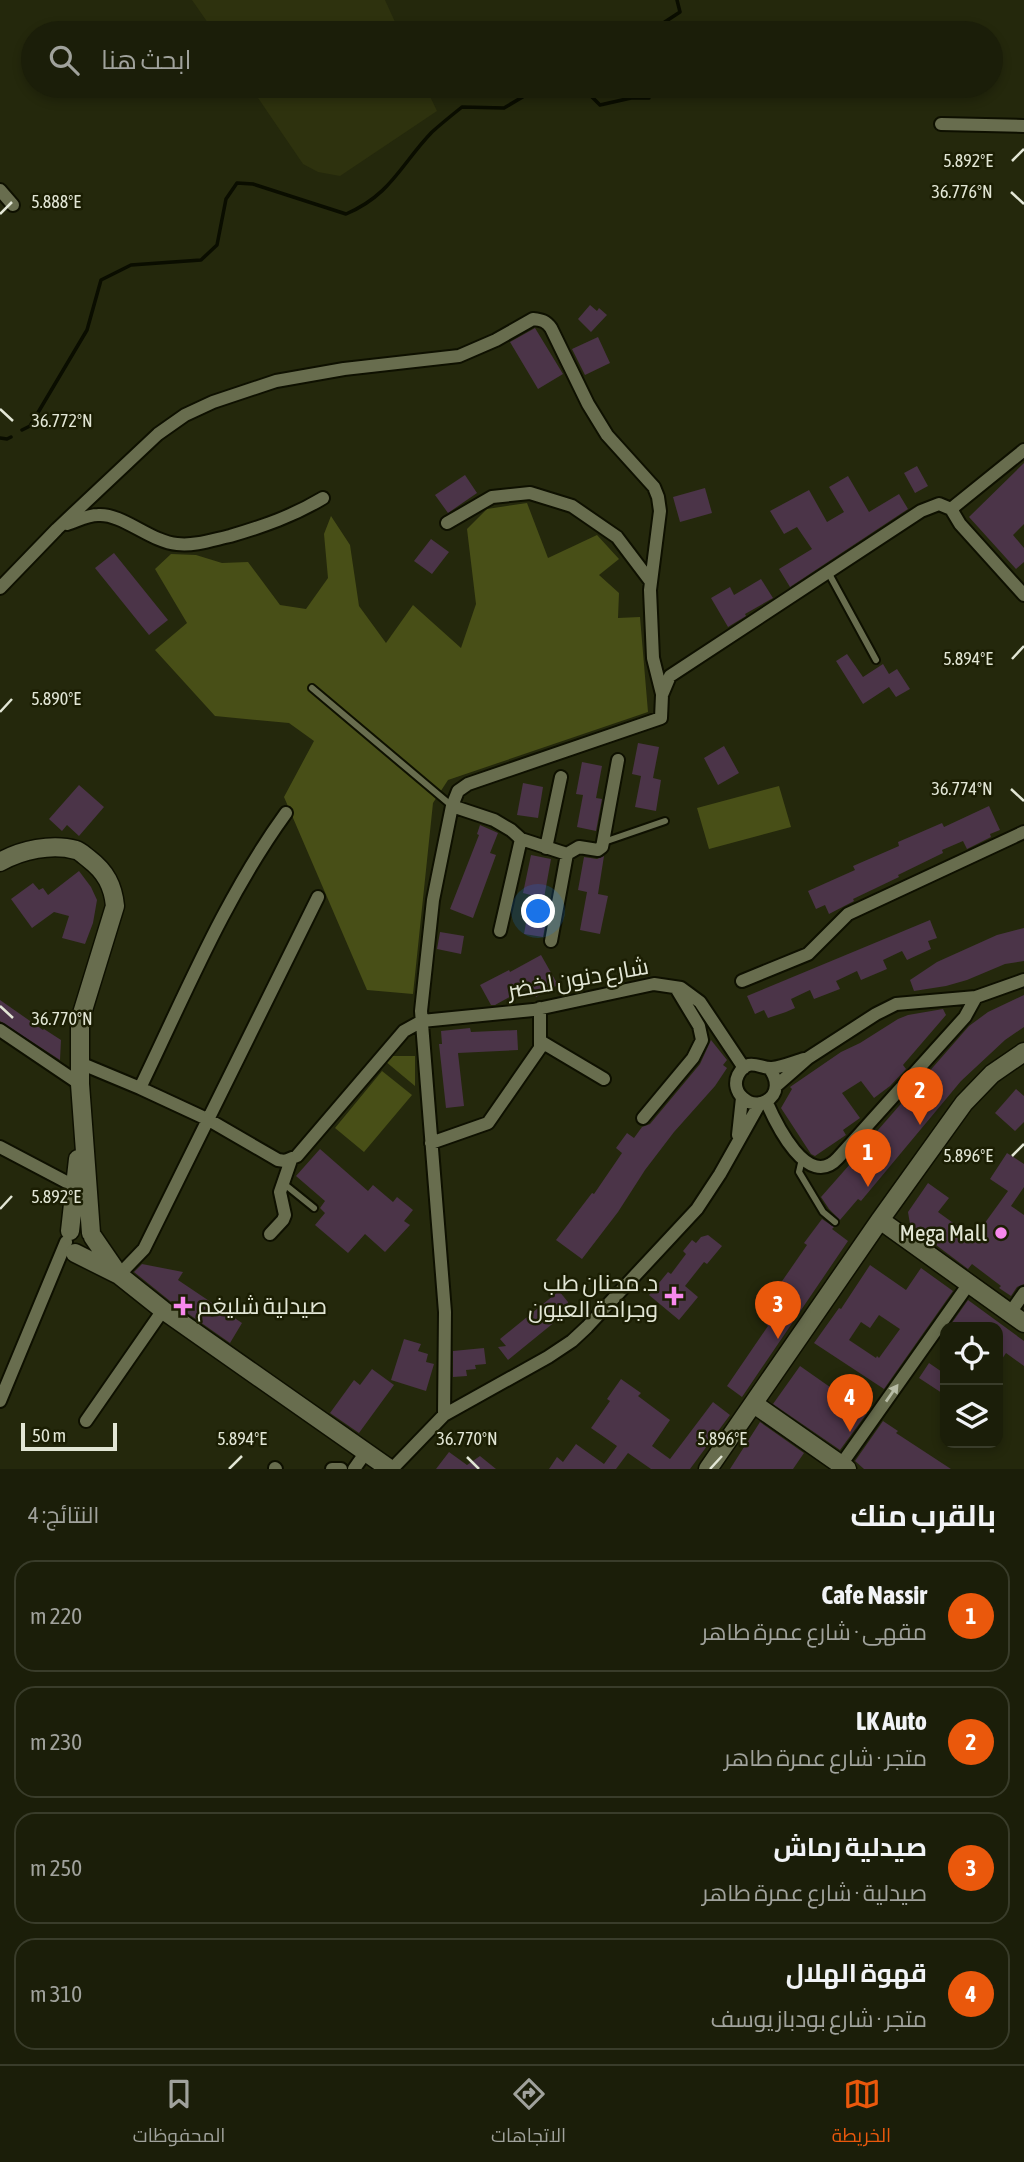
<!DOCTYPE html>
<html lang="ar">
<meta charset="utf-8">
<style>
body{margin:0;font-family:"Asap Condensed",Cairo,sans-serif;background:#242712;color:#f1f3f6;direction:rtl}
.controls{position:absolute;right:21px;bottom:21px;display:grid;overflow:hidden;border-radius:14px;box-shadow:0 4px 10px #0003}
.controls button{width:63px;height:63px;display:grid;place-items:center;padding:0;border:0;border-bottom:2px solid #393c2a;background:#1b1e09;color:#f1f3f6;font:35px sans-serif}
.scale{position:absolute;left:21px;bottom:18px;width:96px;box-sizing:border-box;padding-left:7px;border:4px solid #e2e6d5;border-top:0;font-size:19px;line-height:24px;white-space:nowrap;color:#e2e6d5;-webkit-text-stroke:5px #1b1e03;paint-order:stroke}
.you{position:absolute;left:539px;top:912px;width:24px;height:24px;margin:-18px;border:5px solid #fff;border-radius:50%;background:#1a73e8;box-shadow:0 0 0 10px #1a73e833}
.badge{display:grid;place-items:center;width:46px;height:46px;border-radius:50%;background:#ea580c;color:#fff;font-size:23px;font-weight:700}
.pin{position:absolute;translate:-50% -58px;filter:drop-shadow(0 2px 4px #0008)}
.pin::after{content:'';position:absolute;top:37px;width:24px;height:21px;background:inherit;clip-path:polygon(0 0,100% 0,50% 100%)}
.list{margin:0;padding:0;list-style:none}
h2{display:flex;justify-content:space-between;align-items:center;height:91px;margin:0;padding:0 28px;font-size:30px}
h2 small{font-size:23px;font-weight:400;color:#a0a29c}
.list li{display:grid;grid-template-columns:46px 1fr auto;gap:21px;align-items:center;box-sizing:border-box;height:112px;margin:0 14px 14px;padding:0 14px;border:2px solid #393c2a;border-radius:21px}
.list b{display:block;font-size:26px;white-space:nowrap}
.list p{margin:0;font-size:23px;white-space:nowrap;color:#a0a29c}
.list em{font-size:23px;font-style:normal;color:#a0a29c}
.icon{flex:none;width:38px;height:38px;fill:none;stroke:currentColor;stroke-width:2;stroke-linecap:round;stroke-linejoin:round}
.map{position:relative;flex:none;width:1024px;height:1469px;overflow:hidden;direction:ltr}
.search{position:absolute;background:#1b1e09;box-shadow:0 4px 10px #0003;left:21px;right:21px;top:21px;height:77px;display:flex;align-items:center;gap:18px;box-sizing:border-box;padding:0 24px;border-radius:38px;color:#a0a29c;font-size:26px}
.sheet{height:595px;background:#1b1e09}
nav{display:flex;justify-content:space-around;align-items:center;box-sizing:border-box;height:98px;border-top:2px solid #393c2a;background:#1b1e09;font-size:19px;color:#a0a29c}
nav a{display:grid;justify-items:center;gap:4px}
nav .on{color:#ea580c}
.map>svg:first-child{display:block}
</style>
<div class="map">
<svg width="1024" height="1469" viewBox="0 0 1024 1469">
<rect width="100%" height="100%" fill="#24280c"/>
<path fill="#2e320e" d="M192,0H385L400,33H215Z
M250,86H425L437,111L340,176L318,172L303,164Z"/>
<path fill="#484f17" d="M527,503L548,558L597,535L619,559L599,575L619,593L618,618L640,617L648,712L448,780L433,803L413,994L367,990L284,797L314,741L289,723L215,716L155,650L187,623L155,569L171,554L196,555L222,563L248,562L280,605L306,609L328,578L324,534L331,516L350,545L359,606L386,643L413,605L461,648L476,604L467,529L487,509Z
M779,786L791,827L709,849L697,808Z
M389,1056H415V1086L385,1061Z
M382,1071L412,1095L364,1152L335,1128Z"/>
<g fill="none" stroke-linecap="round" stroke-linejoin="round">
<path stroke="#0a0d00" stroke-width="3.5" d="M648,33L680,12L677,0
M581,86L600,105L631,98H649L653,86
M22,430L30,426L87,330L101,280L131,265L201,260L217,245L226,199L237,183L253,184L346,214C391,195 401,164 432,132C442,123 452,115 462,107L504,108L541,86
M0,438L7,439L11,437"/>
</g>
<path fill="#4b3448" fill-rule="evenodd" d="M590,305L597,311L599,308L607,315L591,332L578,319Z
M535,328L563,374L538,389L510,342Z
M598,337L610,363L585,375L572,349Z
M1024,463V524L1013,535L1024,548V562L1016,569L969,517Z
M917,466L928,486L915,493L904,473Z
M465,475L477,493L448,513L435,495Z
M848,476L869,512L899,494L908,509L790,587L779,569L812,549L797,527L784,534L770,511L809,490L827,522L844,512L829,487Z
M705,488L712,513L680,522L673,497Z
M431,539L449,552L432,574L414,561Z
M114,553L168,620L149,635L95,568Z
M761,579L773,598L745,614L746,616L728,627L711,598L730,587L734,595Z
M847,654L863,677L883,664L889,674L897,669L910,689L896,697L889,687L863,704L836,661Z
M638,743L659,747L653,778L661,780L656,811L635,807L641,776L632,774Z
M724,746L739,773L718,785L704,758Z
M582,762L602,766L596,798L602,799L596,831L577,827L583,795L576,794Z
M523,783L543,787L538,818L517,815Z
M79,785L104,807L79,836L67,825L62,831L49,819Z
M989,806L1000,830L990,834L991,837L967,849L963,841L942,850L943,853L898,875L899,877L853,899L854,901L829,914L825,905L816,909L808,891L855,870L853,866L899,846L898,842L942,823L944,827Z
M480,825L498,833L490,853L496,855L473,918L450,909L479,835L477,834Z
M531,855L551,859L544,898L550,900L543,937L524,934L531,895L523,893Z
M604,856L598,894L608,896L600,934L580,930L587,892L578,890L584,857L597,859Z
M79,871L91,887L97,900L93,923L85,944L62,938L69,916L54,912L32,928L11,899L33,883L39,890L43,888L48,895Z
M930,920L937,938L928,941L931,949L907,960L902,951L883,960L887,969L861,980L857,971L836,981L840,989L814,999L810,990L791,999L795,1008L786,1012L768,1018L764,1010L755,1014L747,996Z
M1024,928V961L1005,964L967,980L946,986L914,991L910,980L937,962L997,935Z
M440,932L464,936L461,954L437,949Z
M541,955L558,985L536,997L530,986L495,1005H491L480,985L509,970L510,972Z
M1024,995V1027L1005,1040L961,1081L861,1201L858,1199L840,1220L829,1209L821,1197L851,1163L849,1161L853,1156L857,1154L969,1026L988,1012Z
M0,1000L43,1030L44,1029L61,1040L60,1060L0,1021Z
M943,1009L946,1015L903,1065L906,1069L890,1086L874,1098L861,1081L842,1093L860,1118L843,1130L846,1135L815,1156L811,1154L781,1108L792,1089L790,1087L841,1052L860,1043L898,1019L908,1015Z
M470,1028L471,1032L517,1030L518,1050L458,1053L464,1106L446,1108L439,1044H442L441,1031Z
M711,1040L727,1060L723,1065L727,1068L715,1086L674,1132L645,1170L618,1212L582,1259L556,1240L592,1193L594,1194L622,1153L616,1148L627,1133L634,1138L642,1127L650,1124L700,1064Z
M1016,1089L1024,1096V1122L1015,1131L995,1113Z
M320,1149L368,1191L373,1185L393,1202L397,1197L413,1210L404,1221L410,1225L385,1252L365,1234L348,1253L315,1225L325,1213L320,1208L325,1201L296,1176Z
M1007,1153L1024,1164V1187L1011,1206L1024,1215V1284L1017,1287L1011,1296L999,1288L1001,1286L972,1264L968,1269L924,1236L925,1235L910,1224L908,1212L928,1183L949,1198L938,1212L974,1238L1008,1191L990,1179Z
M822,1219L834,1227L832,1229L848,1241L742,1397L727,1386L768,1326L764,1322L785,1292L778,1287L807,1245L804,1243Z
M708,1235L722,1246L707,1264L704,1262L685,1286L698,1297L679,1320L649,1295L668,1272L671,1274L686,1254L683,1251L692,1240L696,1243L701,1237Z
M142,1264L183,1272L178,1280L242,1323L230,1343L170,1301L134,1272Z
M870,1265L906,1290L921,1268L953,1291L884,1389L814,1343L839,1308L841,1309ZM879,1315L900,1329L879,1358L877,1356L876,1358L849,1340L861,1322L870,1328Z
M559,1291L568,1302L567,1312L508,1360L498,1347L506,1346L500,1339Z
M968,1300L1024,1341V1366L1006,1353L998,1365V1327H949Z
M404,1339L421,1344L418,1351L428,1354L426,1362L434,1364L426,1391L391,1380Z
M484,1348L486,1364L475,1365L476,1369L466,1370L467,1376L453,1377V1351Z
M929,1363L945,1374V1395L919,1378Z
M800,1366L867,1413L840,1450L773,1404Z
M372,1369L394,1385L359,1433L330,1413L354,1380L360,1385Z
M621,1379L641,1393L638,1396L670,1420L652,1446L670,1459L713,1402L730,1415L690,1469H651L628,1453L616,1469H549L557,1457L563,1462L576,1444L604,1464L617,1446L591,1428L610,1401L607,1399Z
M883,1421L898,1431L896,1433L951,1469H864L855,1461Z
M760,1422L804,1453L793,1469H730Z
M449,1452L467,1465L480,1456L496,1469H436Z"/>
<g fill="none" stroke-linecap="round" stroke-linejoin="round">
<g stroke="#0e1000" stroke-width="10">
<path id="lane" d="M828,572L876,660
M312,688L452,806
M604,842L665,821
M802,1159L799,1172L823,1212L835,1222
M283,1183L314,1208"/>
</g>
<g stroke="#0e1000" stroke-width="16">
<path id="street" d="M941,124L1024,126
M0,190L13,205
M951,509L960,524L1024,595
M447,523L492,497L530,493L572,506L617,537L651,582
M67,524C77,521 87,515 98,515C122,513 151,542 177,544C195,546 212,540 230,536C264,526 293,516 323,498
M0,588L57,529L158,434L185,415L213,402L276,381L344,369L459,356L496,340L533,319C542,320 546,321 551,328L588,404L607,435L654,487L658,497L660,511L650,590L653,658L662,694
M452,806L494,820L511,830L521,839L567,854L579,847L598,850L602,847L603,842L618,760
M286,813C225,897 185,995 140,1088L209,1120L278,1160L285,1161L297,1156L404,1031L422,1021L533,1010L654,984L681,988L700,1002L744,1068
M546,848L561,777
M500,931L521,839
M551,941L567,854
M742,981L808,954L848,914L1024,832
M0,1030L80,1084
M540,1041L604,1079
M80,1063L140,1088
M769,1068C778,1079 779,1094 766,1101C749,1110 730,1092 738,1075C748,1056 760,1069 772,1068C782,1067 794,1062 804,1059
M776,1086L808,1058L876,1014L896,1004L976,997L1024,980
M766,1101C776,1124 808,1191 838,1158L965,1017L976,997
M643,1118L693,1058L702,1040L699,1026L676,988
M738,1135L742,1098
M431,1143L488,1123L540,1048V1008
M0,1147L74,1186
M270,1234L283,1220L285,1215L280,1192L291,1160
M119,1275L144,1249L318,897
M1010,1313L1024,1293
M0,1401L66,1242
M444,1415L445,1312L421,1011L433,900L452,806L458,791L468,784L661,718L662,695L670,676L921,511L939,504L951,509L1024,450
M86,1421L163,1310
M275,1468L276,1469
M332,1469H341
M354,1469L366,1452
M392,1469L444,1415L548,1357L572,1341L587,1327L697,1209L720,1174L760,1103
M838,1469L968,1285"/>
</g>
<g stroke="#0e1000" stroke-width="21">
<path id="secondary" d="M0,862C21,850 52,843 76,850C80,851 85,856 89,859C106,872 113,886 115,906L80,1020V1084L91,1233
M880,1220L1024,1323
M70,1231L78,1159
M93,1237L117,1272
M75,1253L119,1275L163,1310L390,1469
M754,1404L847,1469
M708,1469L880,1220L964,1103L992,1074L1024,1052"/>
</g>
<use href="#lane" stroke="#686d4e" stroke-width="6"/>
<use href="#street" stroke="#686d4e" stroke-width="12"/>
<use href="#secondary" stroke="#686d4e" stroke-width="18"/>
</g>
<defs><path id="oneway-solid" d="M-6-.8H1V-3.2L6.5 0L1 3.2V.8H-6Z" transform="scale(1.75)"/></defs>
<use fill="#b7bca6" href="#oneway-solid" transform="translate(892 1393) rotate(-55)"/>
<path fill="none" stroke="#e2e6d5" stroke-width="2.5" d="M1012,161L1024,149M1011,192L1024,204M0,214L12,202M0,409L13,421M1012,659L1024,646M0,712L12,699M1011,789L1024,801M0,1006L13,1018M1012,1156L1024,1144M0,1209L12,1196M467,1457L479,1469M229,1469L242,1456M710,1469L722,1456"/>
<g fill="#f788ec" stroke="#1b1e03" stroke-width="2.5">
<circle cx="1001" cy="1233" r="7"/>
<path d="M670.5 1285.5h7v7h7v7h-7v7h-7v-7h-7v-7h7z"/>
<path d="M179.5 1295.5h7v7h7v7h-7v7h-7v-7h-7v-7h7z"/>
</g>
<g text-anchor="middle" stroke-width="5" stroke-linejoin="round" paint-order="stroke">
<g font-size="23" fill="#e2e6d5" stroke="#1b1e03">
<text transform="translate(578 978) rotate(-10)" y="8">شارع دنون لخضر</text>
</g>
<g font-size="23" fill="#e2e6d5" stroke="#1b1e03" text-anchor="end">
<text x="987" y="1241">Mega Mall</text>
<text x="658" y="1291">د. محنان طب<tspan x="658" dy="26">وجراحة العيون</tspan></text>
<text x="197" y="1314" text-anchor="start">صيدلية شليغم</text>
</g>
</g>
<g font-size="18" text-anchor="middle" fill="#e2e6d5" stroke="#1b1e03" stroke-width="5" stroke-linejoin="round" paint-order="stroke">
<text x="968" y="167">5.892°E</text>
<text x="962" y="198">36.776°N</text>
<text x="56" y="208">5.888°E</text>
<text x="62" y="427">36.772°N</text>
<text x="968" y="665">5.894°E</text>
<text x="56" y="705">5.890°E</text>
<text x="962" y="795">36.774°N</text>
<text x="62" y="1025">36.770°N</text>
<text x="968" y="1162">5.896°E</text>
<text x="56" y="1203">5.892°E</text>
<text x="242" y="1445">5.894°E</text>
<text x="722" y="1445">5.896°E</text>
<text x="467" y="1445">36.770°N</text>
</g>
</svg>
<div class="controls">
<button><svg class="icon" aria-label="locate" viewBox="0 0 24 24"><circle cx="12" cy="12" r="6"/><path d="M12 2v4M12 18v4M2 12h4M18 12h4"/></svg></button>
<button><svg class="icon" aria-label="layers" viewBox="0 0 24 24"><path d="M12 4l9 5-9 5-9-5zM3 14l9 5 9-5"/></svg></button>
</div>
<div class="scale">50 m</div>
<div class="you"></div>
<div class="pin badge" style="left:868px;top:1187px">1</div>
<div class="pin badge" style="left:920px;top:1125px">2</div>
<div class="pin badge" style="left:778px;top:1339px">3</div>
<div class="pin badge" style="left:850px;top:1432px">4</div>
<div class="search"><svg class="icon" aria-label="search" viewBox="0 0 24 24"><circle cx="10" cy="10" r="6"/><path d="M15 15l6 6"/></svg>ابحث هنا</div>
</div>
<section class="sheet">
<h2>بالقرب منك<small>النتائج: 4</small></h2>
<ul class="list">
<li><span class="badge">1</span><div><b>Cafe Nassir</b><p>مقهى · شارع عمرة طاهر</p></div><em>220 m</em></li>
<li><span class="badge">2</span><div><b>LK Auto</b><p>متجر · شارع عمرة طاهر</p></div><em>230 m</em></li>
<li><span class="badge">3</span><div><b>صيدلية رماش</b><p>صيدلية · شارع عمرة طاهر</p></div><em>250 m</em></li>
<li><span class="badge">4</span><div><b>قهوة الهلال</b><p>متجر · شارع بودباز يوسف</p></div><em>310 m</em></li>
</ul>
</section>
<nav>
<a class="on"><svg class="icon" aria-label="map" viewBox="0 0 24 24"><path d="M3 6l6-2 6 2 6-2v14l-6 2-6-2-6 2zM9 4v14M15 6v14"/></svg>الخريطة</a>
<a><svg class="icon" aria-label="directions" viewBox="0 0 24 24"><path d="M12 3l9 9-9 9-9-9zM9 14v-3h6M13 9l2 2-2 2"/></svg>الاتجاهات</a>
<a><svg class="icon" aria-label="saved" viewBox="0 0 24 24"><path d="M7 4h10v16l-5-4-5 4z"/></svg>المحفوظات</a>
</nav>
